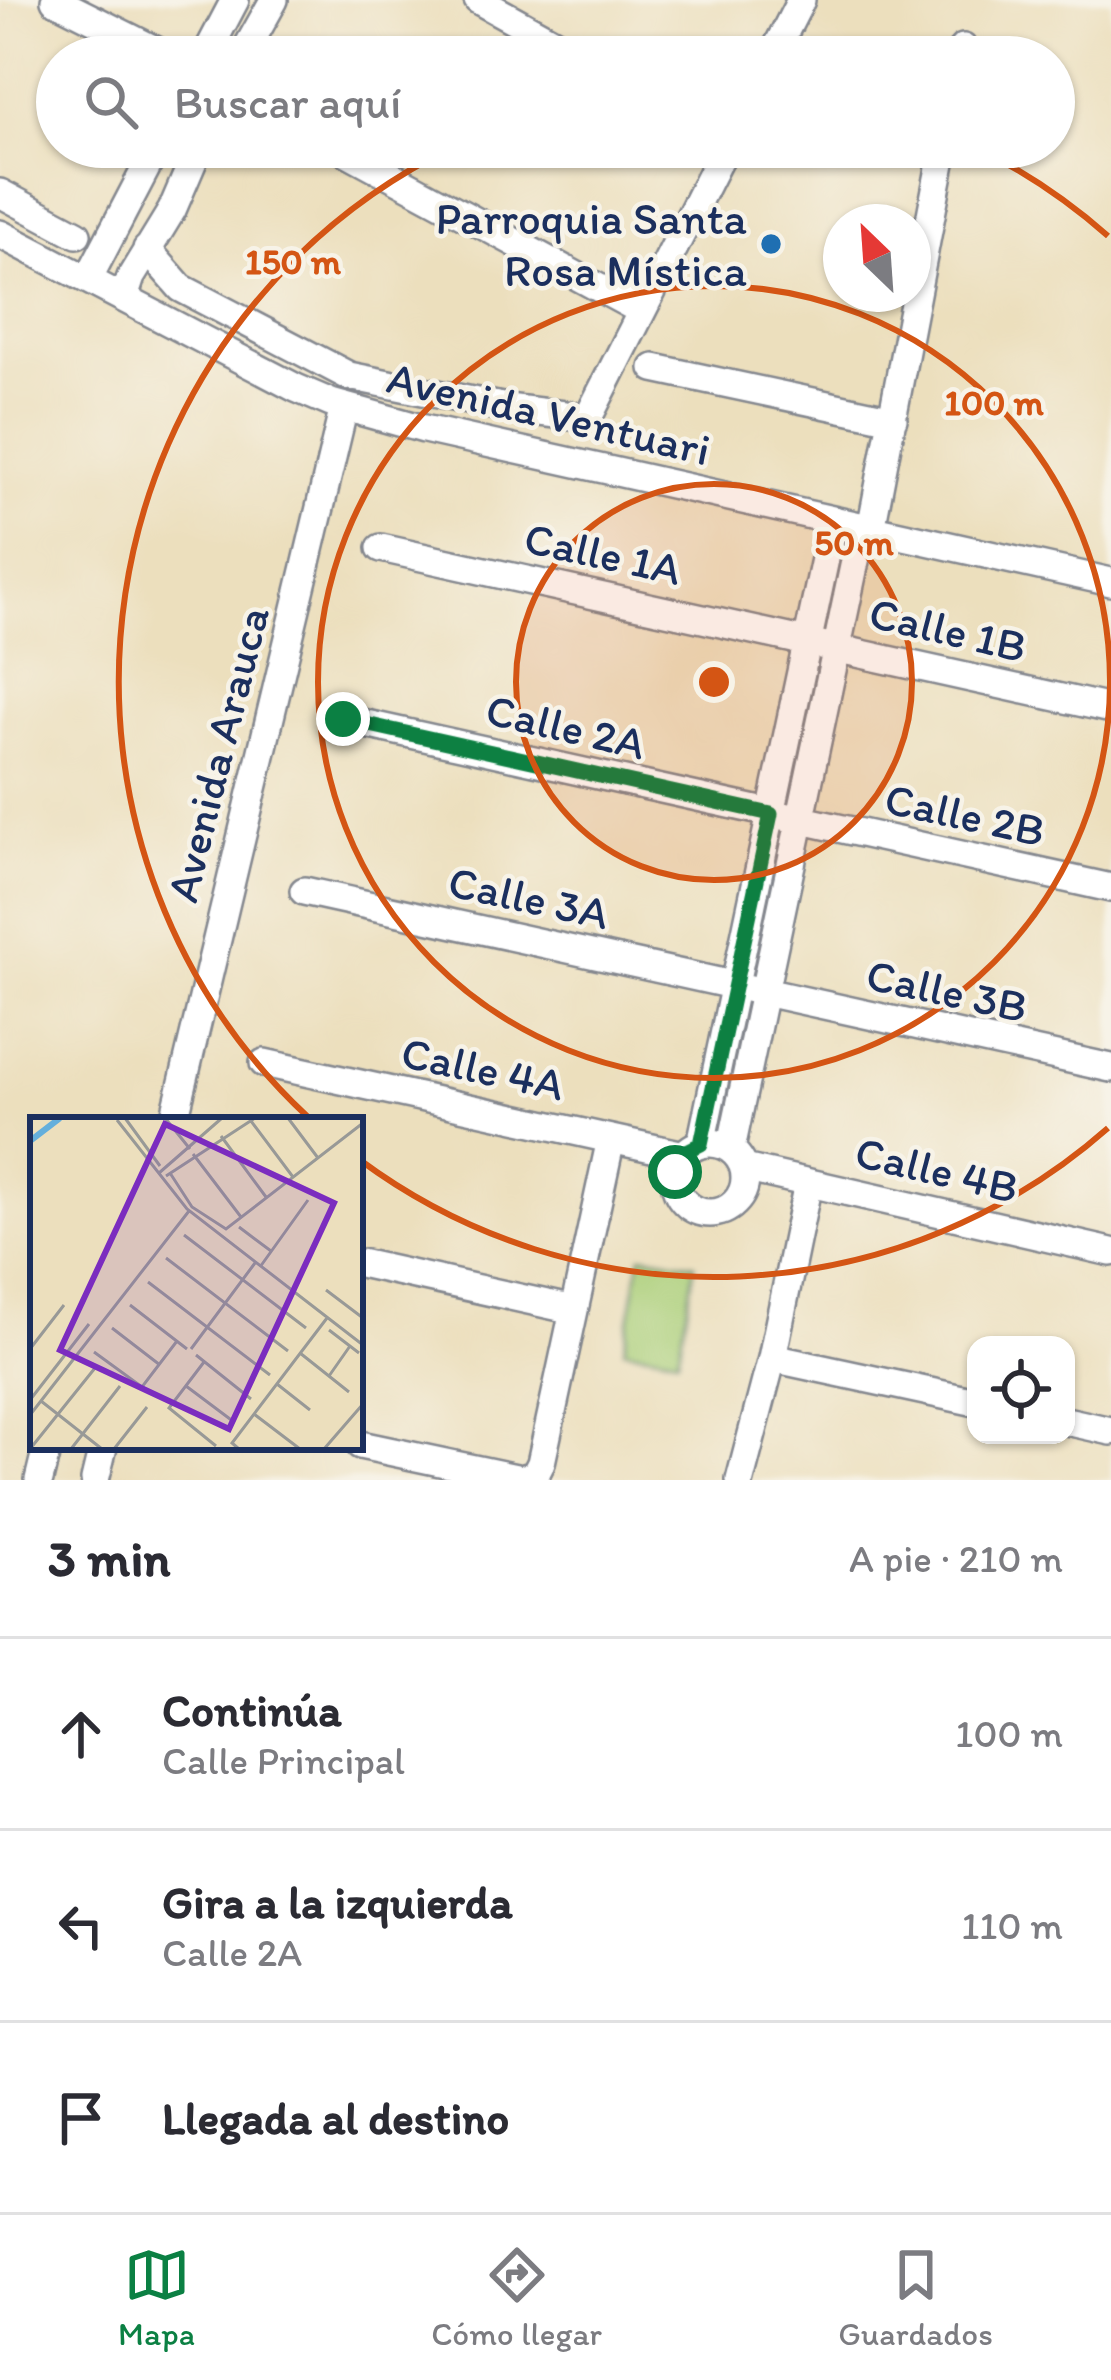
<!DOCTYPE html>
<html lang="es">
<meta charset="utf-8">
<style>
body{margin:0;font-family:Itim,sans-serif;background:#f7f7f7;color:#2b2b33}
.controls{position:absolute;right:36px;bottom:36px;display:grid;overflow:hidden;border-radius:24px;box-shadow:0 3px 9px #0004}
.controls button{width:108px;height:108px;display:grid;place-items:center;padding:0;border:0;border-bottom:3px solid #e1e1e2;background:#fff;color:#2b2b33;font:60px sans-serif}
.compass{position:absolute;left:823px;top:204px;width:108px;height:108px;border-radius:50%;background:#fff;box-shadow:0 3px 9px #0004;rotate:335deg}
.stop{position:absolute;width:36px;height:36px;margin:-27px;border:9px solid #0b8043;border-radius:50%;background:#fff}
.stop.end{background:#0b8043;border-color:#fff;box-shadow:0 3px 12px #0008}
.list{margin:0;padding:0;list-style:none}
h2{display:flex;justify-content:space-between;align-items:center;height:156px;margin:0;padding:0 48px;font-size:51px}
h2 small{font-size:39px;font-weight:400;color:#7c7c81}
.list li{display:grid;grid-template-columns:78px 1fr auto;gap:36px;align-items:center;box-sizing:border-box;height:192px;padding:0 48px;border-top:3px solid #e1e1e2}
.list b{display:block;font-size:45px;white-space:nowrap}
.list p{margin:0;font-size:39px;white-space:nowrap;color:#7c7c81}
.list em{font-size:39px;font-style:normal;color:#7c7c81}
.icon{flex:none;width:66px;height:66px;fill:none;stroke:currentColor;stroke-width:2;stroke-linecap:round;stroke-linejoin:round}
.map{position:relative;flex:none;width:1111px;height:1480px;overflow:hidden}
.search{position:absolute;background:#fff;box-shadow:0 3px 9px #0004;left:36px;right:36px;top:36px;height:132px;display:flex;align-items:center;gap:30px;box-sizing:border-box;padding:0 42px;border-radius:66px;color:#7c7c81;font-size:45px}
.sheet{height:732px;background:#fff}
nav{display:flex;justify-content:space-around;align-items:center;box-sizing:border-box;height:168px;border-top:3px solid #e1e1e2;background:#fff;font-size:33px;color:#7c7c81}
nav a{display:grid;justify-items:center;gap:6px}
nav .on{color:#0b8043}
.map>svg:first-child{display:block}
</style>
<div class="map">
<svg width="1111" height="1480" viewBox="0 0 1111 1480">
<rect width="100%" height="100%" fill="#f7f3e8"/>
<filter id="ink" filterUnits="userSpaceOnUse"><feTurbulence type="fractalNoise" baseFrequency=".00833" numOctaves="2"/><feDisplacementMap in="SourceGraphic" scale="24" xChannelSelector="R" yChannelSelector="G"/><feConvolveMatrix kernelMatrix="1 2 1 2 8 2 1 2 1" color-interpolation-filters="sRGB"/></filter>
<filter id="wash" filterUnits="userSpaceOnUse"><feTurbulence type="fractalNoise" baseFrequency=".004" numOctaves="4" result="noise"/><feDisplacementMap in="SourceGraphic" scale="48" xChannelSelector="R" yChannelSelector="G"/><feGaussianBlur stdDeviation="2.7" result="paint"/><feColorMatrix in="noise" values="0 0 0 0 0 0 0 0 0 0 0 0 0 0 0 0 0 1.4 0 .05"/><feComposite in="paint" operator="in"/></filter>
<g filter="url(#wash)">
<rect width="100%" height="100%" fill="#ecdfbd"/>
<path fill="#abcf79" stroke="#637f6c" stroke-width="3" d="M641,1255L695,1264L678,1358L624,1349Z"/>
</g>
<g filter="url(#ink)">
<g fill="none" stroke-linecap="round" stroke-linejoin="round">
<g stroke="#84878e" stroke-width="32">
<path id="minor" d="M55,0L169,57
M478,0L581,57
M205,57L235,0
M242,57L274,0
M772,57L801,0
M962,57L963,48
M338,147L640,310
M0,193L77,234
M0,234L296,388L331,403L424,429L1111,582
M147,249L181,288L349,376L507,408L581,417L590,414L725,147
M88,279L157,147
M124,298L131,277L172,210L199,147
M654,368L893,419
M871,529L944,147
M381,548L1111,709
M343,719L1111,888
M304,891L1111,1068
M264,1063L684,1155
M174,1120L344,407
M675 1178a35 35 0 1 1 70 0a35 35 0 1 1-70 0Z
M701,1144L833,521
M731,1149L862,528
M744,1168L1111,1252
M360,1263L574,1310
M772,1358L976,1402
M1066,1421L1111,1431
M360,1445L521,1479L535,1475L541,1463L611,1139
M39,1480L47,1447
M95,1480L103,1447
M740,1480L772,1358L808,1183"/>
</g>
<use href="#minor" stroke="#fff" stroke-width="27"/>
</g>
</g>
<g fill="none" stroke-linecap="round" stroke-linejoin="round" filter="url(#ink)">
<path stroke="#0b8043" stroke-width="15" d="M343,719L771,814L701,1144L687,1151L675,1172"/>
</g>
<circle cx="714" cy="682" r="198" fill="#d45514" fill-opacity=".12"/>
<g fill="none" stroke="#d45514" stroke-width="6">
<circle cx="714" cy="682" r="198"/>
<circle cx="714" cy="682" r="396"/>
<path d="M1108 1128A595 595 0 0 1 360 1160M308 1117A595 595 0 0 1 453 147M975 147A595 595 0 0 1 1108 236"/>
</g>
<circle fill="#1f6fb2" stroke="#f7f3e8" stroke-width="4.5" cx="771" cy="244" r="12"/>
<g text-anchor="middle" stroke-width="9" stroke-linejoin="round" paint-order="stroke">
<g font-size="45" fill="#1b2f5e" stroke="#f7f3e8" text-anchor="end">
<text x="747" y="234">Parroquia Santa<tspan x="747" dy="52">Rosa Mística</tspan></text>
</g>
<g font-size="45" fill="#1b2f5e" stroke="#f7f3e8">
<text transform="translate(549 413) rotate(13)" y="16">Avenida Ventuari</text>
<text transform="translate(603 553) rotate(12)" y="16">Calle 1A</text>
<text transform="translate(948 629) rotate(13)" y="16">Calle 1B</text>
<text transform="translate(566 726) rotate(13)" y="16">Calle 2A</text>
<text transform="translate(217 754) rotate(-76)" y="16">Avenida Arauca</text>
<text transform="translate(965 814) rotate(12)" y="16">Calle 2B</text>
<text transform="translate(529 897) rotate(12)" y="16">Calle 3A</text>
<text transform="translate(947 990) rotate(12)" y="16">Calle 3B</text>
<text transform="translate(483 1068) rotate(12)" y="16">Calle 4A</text>
<text transform="translate(937 1169) rotate(13)" y="16">Calle 4B</text>
</g>
</g>
<g transform="translate(30 1117)">
<rect width="333" height="333" fill="#ecdfbd"/>
<path fill="none" stroke="#64afdc" stroke-width="6" d="M0,24L30,1"/>
<path fill="none" stroke="#989997" stroke-width="3" d="M95,1L130,49M135,1L160,32M258,1L288,41M87,3L157,92L333,228M221,4L263,60M191,19L236,80M163,37L211,100M129,56L192,1M140,56L162,90L196,112L333,6M136,59L225,1M209,110L241,134M154,118L276,211M136,141L258,234M230,150L278,83M118,165L240,258M296,173L333,201M100,188L157,232M82,211L130,248M299,213L329,236M0,232L34,188M161,232L225,146M64,235L112,270L147,224M270,236L319,275M166,238L221,282M174,245L139,291L186,329M299,259L320,229M247,267L280,293M156,269L204,305M0,283L59,207M11,284L72,332M224,297L270,332M0,298L159,94M0,332L65,251M41,332L90,269M84,332L117,290M209,332L202,326L297,201M294,332L333,287"/>
<path fill="#7b2cbf" fill-opacity="0.15" stroke="#7b2cbf" stroke-width="6" d="M135,7L304,86L199,312L30,233Z"/>
<rect width="333" height="333" fill="none" stroke="#1b2f5e" stroke-width="6"/>
</g>
<circle cx="714" cy="682" r="18" fill="#d45514" stroke="#f7f3e8" stroke-width="6"/>
<g font-size="36" text-anchor="middle" font-weight="bold" fill="#d45514" stroke="#f7f3e8" stroke-width="9" stroke-linejoin="round" paint-order="stroke">
<text x="293" y="274">150 m</text>
<text x="994" y="415">100 m</text>
<text x="854" y="555">50 m</text>
</g>
</svg>
<div class="controls">
<button><svg class="icon" aria-label="locate" viewBox="0 0 24 24"><circle cx="12" cy="12" r="6"/><path d="M12 2v4M12 18v4M2 12h4M18 12h4"/></svg></button>
</div>
<svg class="compass" viewBox="-18 -18 36 36"><path d="M0-13l5 13h-10z" fill="#e53935"/><path d="M0 13l5-13h-10z" fill="#7c7c81"/></svg>
<div class="stop" style="left:675px;top:1172px"></div>
<div class="stop end" style="left:343px;top:719px"></div>
<div class="search"><svg class="icon" aria-label="search" viewBox="0 0 24 24"><circle cx="10" cy="10" r="6"/><path d="M15 15l6 6"/></svg>Buscar aquí</div>
</div>
<section class="sheet">
<h2>3 min<small>A pie · 210 m</small></h2>
<ul class="list">
<li><svg class="icon" aria-label="ahead" viewBox="0 0 24 24"><path d="M12 20V5M6 11l6-6 6 6"/></svg><div><b>Continúa</b><p>Calle Principal</p></div><em>100 m</em></li>
<li><svg class="icon" aria-label="left" viewBox="0 0 24 24"><path d="M17 20v-9H6M10 6l-5 5 5 5"/></svg><div><b>Gira a la izquierda</b><p>Calle 2A</p></div><em>110 m</em></li>
<li><svg class="icon" aria-label="arrive" viewBox="0 0 24 24"><path d="M6 21V4h12l-3 4 3 4H6"/></svg><div><b>Llegada al destino</b></div></li>
</ul>
</section>
<nav>
<a class="on"><svg class="icon" aria-label="map" viewBox="0 0 24 24"><path d="M3 6l6-2 6 2 6-2v14l-6 2-6-2-6 2zM9 4v14M15 6v14"/></svg>Mapa</a>
<a><svg class="icon" aria-label="directions" viewBox="0 0 24 24"><path d="M12 3l9 9-9 9-9-9zM9 14v-3h6M13 9l2 2-2 2"/></svg>Cómo llegar</a>
<a><svg class="icon" aria-label="saved" viewBox="0 0 24 24"><path d="M7 4h10v16l-5-4-5 4z"/></svg>Guardados</a>
</nav>
